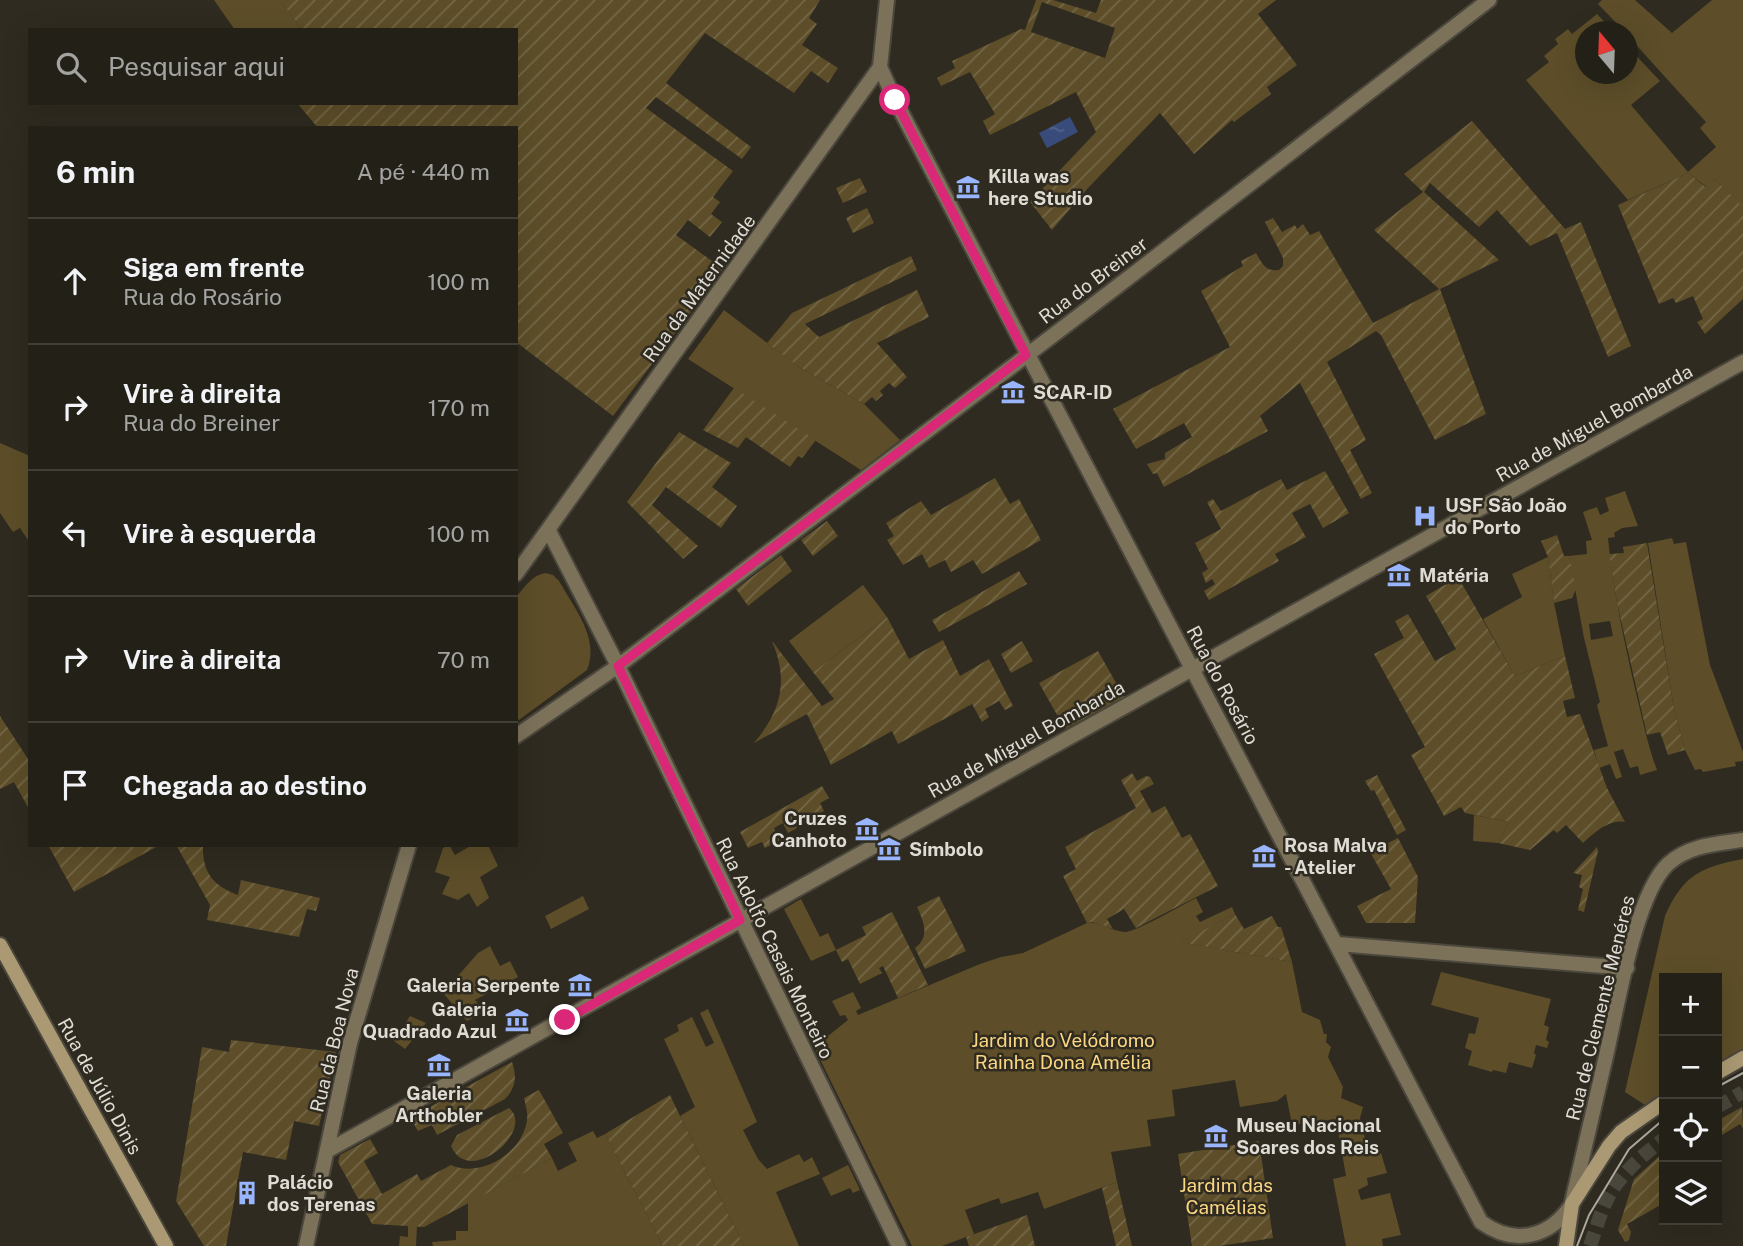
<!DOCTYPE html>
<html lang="pt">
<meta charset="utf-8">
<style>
body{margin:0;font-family:"Public Sans",sans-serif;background:#2f2d25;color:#f1f3f6}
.controls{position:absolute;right:21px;bottom:21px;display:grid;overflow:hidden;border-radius:0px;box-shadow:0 7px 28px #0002}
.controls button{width:63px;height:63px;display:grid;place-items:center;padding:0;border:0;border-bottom:2px solid #403e37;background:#232018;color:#f1f3f6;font:35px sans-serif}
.compass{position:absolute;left:1575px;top:21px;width:63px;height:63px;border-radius:50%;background:#232018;box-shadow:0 7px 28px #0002;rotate:341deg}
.stop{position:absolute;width:21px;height:21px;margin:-16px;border:5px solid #db2777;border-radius:50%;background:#fff}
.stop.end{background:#db2777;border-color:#fff;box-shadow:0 2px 7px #0008}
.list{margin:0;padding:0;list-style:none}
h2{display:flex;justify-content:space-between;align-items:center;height:91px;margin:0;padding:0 28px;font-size:30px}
h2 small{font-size:23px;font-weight:400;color:#a3a3a2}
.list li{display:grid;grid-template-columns:46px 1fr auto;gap:21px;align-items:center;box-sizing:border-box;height:126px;padding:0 28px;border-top:2px solid #403e37}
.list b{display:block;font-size:26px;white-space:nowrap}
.list p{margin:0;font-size:23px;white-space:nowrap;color:#a3a3a2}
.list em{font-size:23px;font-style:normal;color:#a3a3a2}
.icon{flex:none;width:38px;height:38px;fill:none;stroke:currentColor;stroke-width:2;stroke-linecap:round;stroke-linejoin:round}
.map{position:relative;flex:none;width:1743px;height:1246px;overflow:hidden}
.search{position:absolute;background:#232018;box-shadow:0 7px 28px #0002;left:28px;top:28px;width:490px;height:77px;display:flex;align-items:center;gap:18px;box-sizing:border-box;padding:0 24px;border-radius:0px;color:#a3a3a2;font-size:26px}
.panel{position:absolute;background:#232018;box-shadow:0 7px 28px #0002;left:28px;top:126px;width:490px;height:721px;border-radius:0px}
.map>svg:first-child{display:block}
</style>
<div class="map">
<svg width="1743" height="1246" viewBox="0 0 1743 1246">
<defs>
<pattern id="garden-furrows" width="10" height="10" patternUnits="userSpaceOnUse" patternTransform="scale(1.75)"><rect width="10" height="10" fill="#5d4e29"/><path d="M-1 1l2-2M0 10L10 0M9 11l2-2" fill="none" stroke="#746747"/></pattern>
<pattern id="water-ripples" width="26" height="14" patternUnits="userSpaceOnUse" patternTransform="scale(1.75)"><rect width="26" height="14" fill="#384b7a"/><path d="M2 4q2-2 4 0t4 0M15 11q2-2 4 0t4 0" fill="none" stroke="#54648c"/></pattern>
</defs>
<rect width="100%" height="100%" fill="#2f2b20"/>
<path fill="#5d4e29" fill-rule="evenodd" d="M214,0H280L302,30H235Z
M1602,0H1635L1672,33L1712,0H1743V208L1715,179L1707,187L1688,173L1628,200L1526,80L1549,62L1544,56L1558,44L1555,39L1568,29L1572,34L1597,14L1613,31L1586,32V74H1628V47L1660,81L1631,105L1688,172L1716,147L1700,128L1706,122L1628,36V32L1624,31L1598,4Z
M724,310L799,367L864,404L900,440L861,470L688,359Z
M0,443L30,456V543L20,528L13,532L0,513Z
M1625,491L1638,526L1622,528L1614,533L1615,537L1608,538C1613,592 1625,645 1637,697C1643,721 1648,747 1657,770L1640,775L1638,766L1630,768L1623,749L1614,752L1622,777L1616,779L1610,764L1599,768L1594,750L1608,746L1597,705L1600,702L1584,638L1569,556L1587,554L1586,541L1592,540L1583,512L1597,507L1600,515L1609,511L1605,498ZM1610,621L1613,636L1591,640L1589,624Z
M1672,538L1674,544L1686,542L1710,665L1743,752V761L1735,762L1736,766L1703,772L1701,769L1695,770L1685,750L1674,709L1648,543Z
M1548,557L1554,603L1565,656L1515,676L1483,619L1522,597L1512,574Z
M545,573L553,575L559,581C574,608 600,638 587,670L516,722V597C525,587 531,576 545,573Z
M863,585L887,617L813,672L789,641Z
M1474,815L1509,822L1498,843L1473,841Z
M449,845L455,855L472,845H488L498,866L480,877L489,898L477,907L469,893L458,900L442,894L450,877L435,872L443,848Z
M1743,859V1050L1717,1064V978H1664V1094L1645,1105L1625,1092L1665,916C1683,875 1701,867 1743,859Z
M583,896L589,909L551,929L545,916Z
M1196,898L1203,912L1196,916L1200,922L1232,907L1235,914L1181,942L1292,962L1302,1012L1320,1020L1324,1034H1327L1326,1042L1331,1047L1328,1057L1343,1087L1341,1098L1363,1107L1360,1118L1367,1146L1373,1145L1375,1154L1381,1153L1387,1173L1367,1178L1368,1185L1358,1190L1361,1200L1390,1193L1401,1235L1382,1239L1383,1246H1346L1333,1179L1346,1176L1336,1119L1292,1125L1286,1094L1277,1101L1240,1107L1235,1080L1172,1090L1175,1116L1147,1120L1151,1146L1111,1152L1117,1182L1044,1209L1038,1192L1001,1204L999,1198L965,1210L974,1234L942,1246H912L816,1051L828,1036L848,1020L845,1015L840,1016L832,1001L853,992L861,1008L856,1011L858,1015L980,964L1001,957L1023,953L1087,923C1098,921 1112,931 1125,932C1136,932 1182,905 1196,898Z
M801,899L820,937L828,933L836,950L811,961L784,909Z
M490,946L500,966L510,961L518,977L475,1000L485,1012L467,1021L443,993L478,953Z
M1441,972L1551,999L1544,1025L1549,1027L1546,1040L1549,1042L1547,1048L1536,1045L1534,1053L1536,1055L1532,1068L1509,1062L1506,1073L1493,1070L1492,1072L1468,1065L1472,1051L1465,1048L1469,1033L1475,1034L1479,1018L1431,1005Z
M708,1009L757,1122L743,1130L758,1159L767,1169L799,1154L804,1162L812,1157L820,1174L776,1192L799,1246H744L680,1116L695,1107L664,1039L679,1031L677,1025L692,1017L706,1047L714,1043L700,1013Z
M410,1016L426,1023L405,1049L394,1041Z
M593,1131L597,1138L605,1134L663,1246H433L432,1242L456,1240V1231H468V1203L552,1158L558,1171L577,1161L568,1143Z
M848,1165L860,1190L853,1193L850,1188L831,1196L822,1178Z
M408,1226H417L416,1246H399L400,1236L408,1237Z"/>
<path fill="url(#garden-furrows)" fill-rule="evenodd" d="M280,0H820L809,18L817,24L802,45L838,68L828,83L811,71L794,93L705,33L666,83L751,147L742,159L656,97L646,108L733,171L713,197L720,202L711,214L722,222L710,237L688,220L676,235L723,269L613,416L516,342V128H318L297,103H516V30H302Z
M1036,0H1053L1096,13L1101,0H1276L1258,14L1297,65L1267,87L1271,94L1234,122L1232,120L1194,154L1160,113L1087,189L1052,230L1030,202L1096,132L1076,92L990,135L983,121L995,114L970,72L941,86L937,78L955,68L952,61L1021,29L1025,30ZM1042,2L1115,28L1105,58L1031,32Z
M1472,121L1565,229L1581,222L1631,346L1608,357L1557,233L1530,246L1497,210L1479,227L1430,183L1424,192L1499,260L1440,289L1486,414L1435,440L1381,335L1376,331L1327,362L1366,440L1350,450L1372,493L1361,499L1300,383L1260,416L1268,431L1164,487L1157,473L1153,474L1147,464L1165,459V453L1192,437L1184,423L1136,449L1113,409L1230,347L1201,291L1243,266L1241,261L1256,253C1262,263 1265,272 1279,270L1283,266V258L1265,222L1273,218L1282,232L1295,225L1297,229L1303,224L1310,235L1319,231L1373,323L1439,289L1374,230L1423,192L1404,174Z
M1688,173L1706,187L1715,179L1743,207V299L1705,334L1697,322L1703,319L1693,296L1676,303L1673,298L1659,304L1618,205Z
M860,178L867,192L843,203L836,188Z
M867,208L874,223L853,233L846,218Z
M911,256L917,270L805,324L819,337L917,290L929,317L877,343L907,377L895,388L889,383L880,391L883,395L876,401L872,397L864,404L799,367L767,343L792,313Z
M734,388L816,440L802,458L798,456L790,467L746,437L738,448L703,430Z
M679,432L731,463L712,487L737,506L721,528L666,487L652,505L698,546L683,559L627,502Z
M1325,471L1349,513L1323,528L1310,504L1292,513L1306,537L1275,554L1279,561L1209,600L1204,591L1215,584L1212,579L1206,583L1202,573L1208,569L1195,543L1221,529L1207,502L1213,499L1221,511L1281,479L1287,490Z
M995,478L1010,504L1019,499L1041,540L982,574L973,560L951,572L945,560L929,568L922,554L903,565L887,540L894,536L886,523L921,501L931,515Z
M827,521L838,536L813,556L801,540Z
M1557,535L1564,556H1569L1576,589L1572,598L1554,603L1548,557L1541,541Z
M1647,543L1674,709L1685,750L1668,755L1660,732L1647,735L1617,603L1609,554L1624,553L1623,547Z
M781,555L792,571L748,606L736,589Z
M1019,571L1027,584L939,632L932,620Z
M1458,577L1515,676L1565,656L1575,698L1563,701L1567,717L1580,714L1607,788L1625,822C1609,819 1594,833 1583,843L1566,825L1557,833L1554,830L1530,850L1498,843L1509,822L1465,813L1461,807L1444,816L1411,755L1425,747L1374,654L1404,638L1395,621L1408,614L1435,661L1456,649L1426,596Z
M887,617L909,659L943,640L960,676L989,659L1013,706L1005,710L999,701L985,709L989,717L982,722L972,704L898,744L892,731L831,765L807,714L754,743C781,711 789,681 772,641L822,706L834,699L813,672Z
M1022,641L1033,661L1011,673L1001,654Z
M1098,651L1124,697L1065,729L1039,683Z
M0,716L30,762V811L14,782L0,789Z
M1132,773L1137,781L1146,776L1150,777L1154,784L1140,791L1152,813L1165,806L1182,838L1190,834L1218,886L1136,928L1124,909L1107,919L1113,929L1092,922L1087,923L1063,876L1076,869L1065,847L1136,808L1121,780Z
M1377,775L1406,830L1397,835L1374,790L1371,791L1365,781Z
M822,786L829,798L820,803L824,811L805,821L801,814L793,819L797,828L788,833L783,823L774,828L780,840L765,848L762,842L748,848L740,832Z
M1398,838L1418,877L1415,923H1366L1357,906L1391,889L1370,852Z
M48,845H160L74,892Z
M176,845H203C202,872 213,886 238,895L241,880L320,898L316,911L307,909L299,937L207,920L210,905Z
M1597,847L1598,851L1584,912L1578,910L1583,889L1579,887L1582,875L1573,873Z
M939,896L966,951L925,969L915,948C930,937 924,922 917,907Z
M892,912L928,985L898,998L883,966L879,968L882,973L860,984L848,959L842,962L836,950L866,935L862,927Z
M1235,914L1244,929L1272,916L1278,927H1281L1292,962L1180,942Z
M231,1040L336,1052L319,1126L294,1121L286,1160L243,1152L226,1246H204L176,1201L202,1047L229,1052Z
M512,1062C517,1076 516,1088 505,1099L437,1135L432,1125L418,1131L410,1118Z
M539,1090L563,1133L544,1144L552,1158L424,1227L372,1224L338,1162L340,1155L370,1139L378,1153L364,1161L382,1194L417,1174L421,1181L451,1165C479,1178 519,1155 526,1125C529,1116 526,1107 524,1098Z
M670,1095L680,1116L744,1246H663L605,1134Z
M1742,1107L1743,1128L1740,1124L1717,1138V1121Z
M509,1108C536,1130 469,1188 451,1146L457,1135Z
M1259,1141L1273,1238L1219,1246H1192L1178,1154Z
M1664,1152V1203L1627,1224L1631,1232L1629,1240L1625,1242L1618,1230L1634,1179Z
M1117,1182L1132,1246H1116L1102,1188Z
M1027,1215L1035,1246H969L966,1237Z"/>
<path fill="url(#water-ripples)" d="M1070,117L1078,132L1047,148L1039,133Z"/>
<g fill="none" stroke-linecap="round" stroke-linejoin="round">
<path stroke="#49463b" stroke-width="14" stroke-dasharray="14 7" stroke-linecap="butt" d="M1717,1107L1743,1092
M1590,1246C1595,1232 1599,1217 1605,1204C1616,1178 1641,1156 1664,1139"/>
<g stroke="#4b473d" stroke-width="18">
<path id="minor" d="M549,531L618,666L899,1246
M516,574L880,67
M516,736L618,666L1110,292L1489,0
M1338,944L1627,968
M327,1151L1743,362
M1572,1202C1583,1153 1595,1105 1606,1056C1617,1009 1635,895 1668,864C1689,845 1716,844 1743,840
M306,1246L350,1043L409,845"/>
</g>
<g stroke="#4b473d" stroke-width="18">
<path id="tertiary" d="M887,0L880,67L895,100L1481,1222C1514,1246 1550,1238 1572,1204"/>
</g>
<g stroke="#4b473d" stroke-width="18">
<path id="secondary" d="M0,945L166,1246
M1717,1073L1743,1058
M1566,1246L1572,1204L1609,1146L1621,1132L1664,1102"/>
</g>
<use href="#minor" stroke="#7c725a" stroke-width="14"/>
<use href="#tertiary" stroke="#7c725a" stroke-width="14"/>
<use href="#secondary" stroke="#aa9973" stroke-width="14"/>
<path stroke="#aca9a1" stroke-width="2" d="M1717,1087L1743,1073
M1577,1246L1589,1215L1629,1149L1664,1119"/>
</g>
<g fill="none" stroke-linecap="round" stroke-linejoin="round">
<path stroke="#db2777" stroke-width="9" d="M565,1020L740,920L618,666L1026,355L895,100"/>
</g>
<defs>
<g id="museum-bare" transform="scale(1.89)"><path d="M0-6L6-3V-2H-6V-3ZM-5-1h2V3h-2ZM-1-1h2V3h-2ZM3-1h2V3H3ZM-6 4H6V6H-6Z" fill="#98b5fd" stroke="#2f2b20" stroke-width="2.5" paint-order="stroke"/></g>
<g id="hospital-bare" transform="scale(1.89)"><path d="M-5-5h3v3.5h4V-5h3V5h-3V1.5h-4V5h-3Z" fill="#98b5fd" stroke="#2f2b20" stroke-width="2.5" paint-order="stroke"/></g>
<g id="building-bare" transform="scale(1.89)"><path d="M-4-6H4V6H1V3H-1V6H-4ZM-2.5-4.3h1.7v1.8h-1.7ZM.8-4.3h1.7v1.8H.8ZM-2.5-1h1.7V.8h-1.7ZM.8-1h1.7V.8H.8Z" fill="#98b5fd" stroke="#2f2b20" stroke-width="2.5" paint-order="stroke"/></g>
</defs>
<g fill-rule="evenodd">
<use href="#museum-bare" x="968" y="187"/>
<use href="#museum-bare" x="1013" y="392"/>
<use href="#hospital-bare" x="1425" y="516"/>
<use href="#museum-bare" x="1399" y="575"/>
<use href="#museum-bare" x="867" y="829"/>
<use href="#museum-bare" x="889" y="849"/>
<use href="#museum-bare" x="1264" y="856"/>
<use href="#museum-bare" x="580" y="985"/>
<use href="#museum-bare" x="517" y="1020"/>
<use href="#museum-bare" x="439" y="1065"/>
<use href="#museum-bare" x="1216" y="1136"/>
<use href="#building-bare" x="247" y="1193"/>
</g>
<g text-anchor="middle" stroke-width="5" stroke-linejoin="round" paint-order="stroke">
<g font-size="19" font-weight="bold" fill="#dfdcd5" stroke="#2f2b20" text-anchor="start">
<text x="988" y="183">Killa was<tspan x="988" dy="22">here Studio</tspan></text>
<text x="1033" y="399">SCAR-ID</text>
<text x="1445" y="512">USF São João<tspan x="1445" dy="22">do Porto</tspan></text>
<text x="1419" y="582">Matéria</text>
<text x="847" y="825" text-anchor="end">Cruzes<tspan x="847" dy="22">Canhoto</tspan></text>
<text x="1284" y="852">Rosa Malva<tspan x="1284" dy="22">- Atelier</tspan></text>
<text x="909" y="856">Símbolo</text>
<text x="560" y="992" text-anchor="end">Galeria Serpente</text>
<text x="497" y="1016" text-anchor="end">Galeria<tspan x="497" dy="22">Quadrado Azul</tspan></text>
<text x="439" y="1100" text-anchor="middle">Galeria<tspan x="439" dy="22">Arthobler</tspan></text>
<text x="1236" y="1132">Museu Nacional<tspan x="1236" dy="22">Soares dos Reis</tspan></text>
<text x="267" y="1189">Palácio<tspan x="267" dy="22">dos Terenas</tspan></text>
</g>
<g font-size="19" fill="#dfdcd5" stroke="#2f2b20">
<text transform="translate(1093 280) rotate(-37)" y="7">Rua do Breiner</text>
<text transform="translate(699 288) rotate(-54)" y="7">Rua da Maternidade</text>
<text transform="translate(1594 423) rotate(-29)" y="7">Rua de Miguel Bombarda</text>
<text transform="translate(1223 685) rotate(62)" y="7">Rua do Rosário</text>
<text transform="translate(1026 739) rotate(-29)" y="7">Rua de Miguel Bombarda</text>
<text transform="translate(775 948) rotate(64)" y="7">Rua Adolfo Casais Monteiro</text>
<text transform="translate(1600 1008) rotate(-76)" y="7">Rua de Clemente Menéres</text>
<text transform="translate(334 1040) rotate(-76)" y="7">Rua da Boa Nova</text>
<text transform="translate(100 1086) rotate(61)" y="7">Rua de Júlio Dinis</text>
</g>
<g font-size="19" fill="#fbd782" stroke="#2f2b20">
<text x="1063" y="1047">Jardim do Velódromo<tspan x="1063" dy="22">Rainha Dona Amélia</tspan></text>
<text x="1226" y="1192">Jardim das<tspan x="1226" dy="22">Camélias</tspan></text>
</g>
</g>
</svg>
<div class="controls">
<button>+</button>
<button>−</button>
<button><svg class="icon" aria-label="locate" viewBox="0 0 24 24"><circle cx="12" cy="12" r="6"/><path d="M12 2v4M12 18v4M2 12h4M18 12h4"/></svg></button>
<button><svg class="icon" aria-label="layers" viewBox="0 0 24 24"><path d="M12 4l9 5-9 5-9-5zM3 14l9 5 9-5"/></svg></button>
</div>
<svg class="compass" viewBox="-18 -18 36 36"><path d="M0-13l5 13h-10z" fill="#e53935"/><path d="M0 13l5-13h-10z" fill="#a3a3a2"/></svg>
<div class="stop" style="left:895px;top:100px"></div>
<div class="stop end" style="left:565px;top:1020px"></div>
<div class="search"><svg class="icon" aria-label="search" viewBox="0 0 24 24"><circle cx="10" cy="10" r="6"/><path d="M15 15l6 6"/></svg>Pesquisar aqui</div>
<section class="panel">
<h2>6 min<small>A pé · 440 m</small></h2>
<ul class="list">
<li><svg class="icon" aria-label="ahead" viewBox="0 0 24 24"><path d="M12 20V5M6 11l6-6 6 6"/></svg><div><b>Siga em frente</b><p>Rua do Rosário</p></div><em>100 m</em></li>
<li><svg class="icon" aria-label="right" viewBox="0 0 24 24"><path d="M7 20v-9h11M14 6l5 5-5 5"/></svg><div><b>Vire à direita</b><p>Rua do Breiner</p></div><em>170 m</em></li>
<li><svg class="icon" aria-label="left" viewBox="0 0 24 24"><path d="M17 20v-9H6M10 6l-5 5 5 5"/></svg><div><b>Vire à esquerda</b></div><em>100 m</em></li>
<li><svg class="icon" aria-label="right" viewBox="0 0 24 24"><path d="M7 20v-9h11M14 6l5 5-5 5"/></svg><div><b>Vire à direita</b></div><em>70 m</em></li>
<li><svg class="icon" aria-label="arrive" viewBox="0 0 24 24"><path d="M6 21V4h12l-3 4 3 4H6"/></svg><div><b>Chegada ao destino</b></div></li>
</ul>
</section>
</div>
